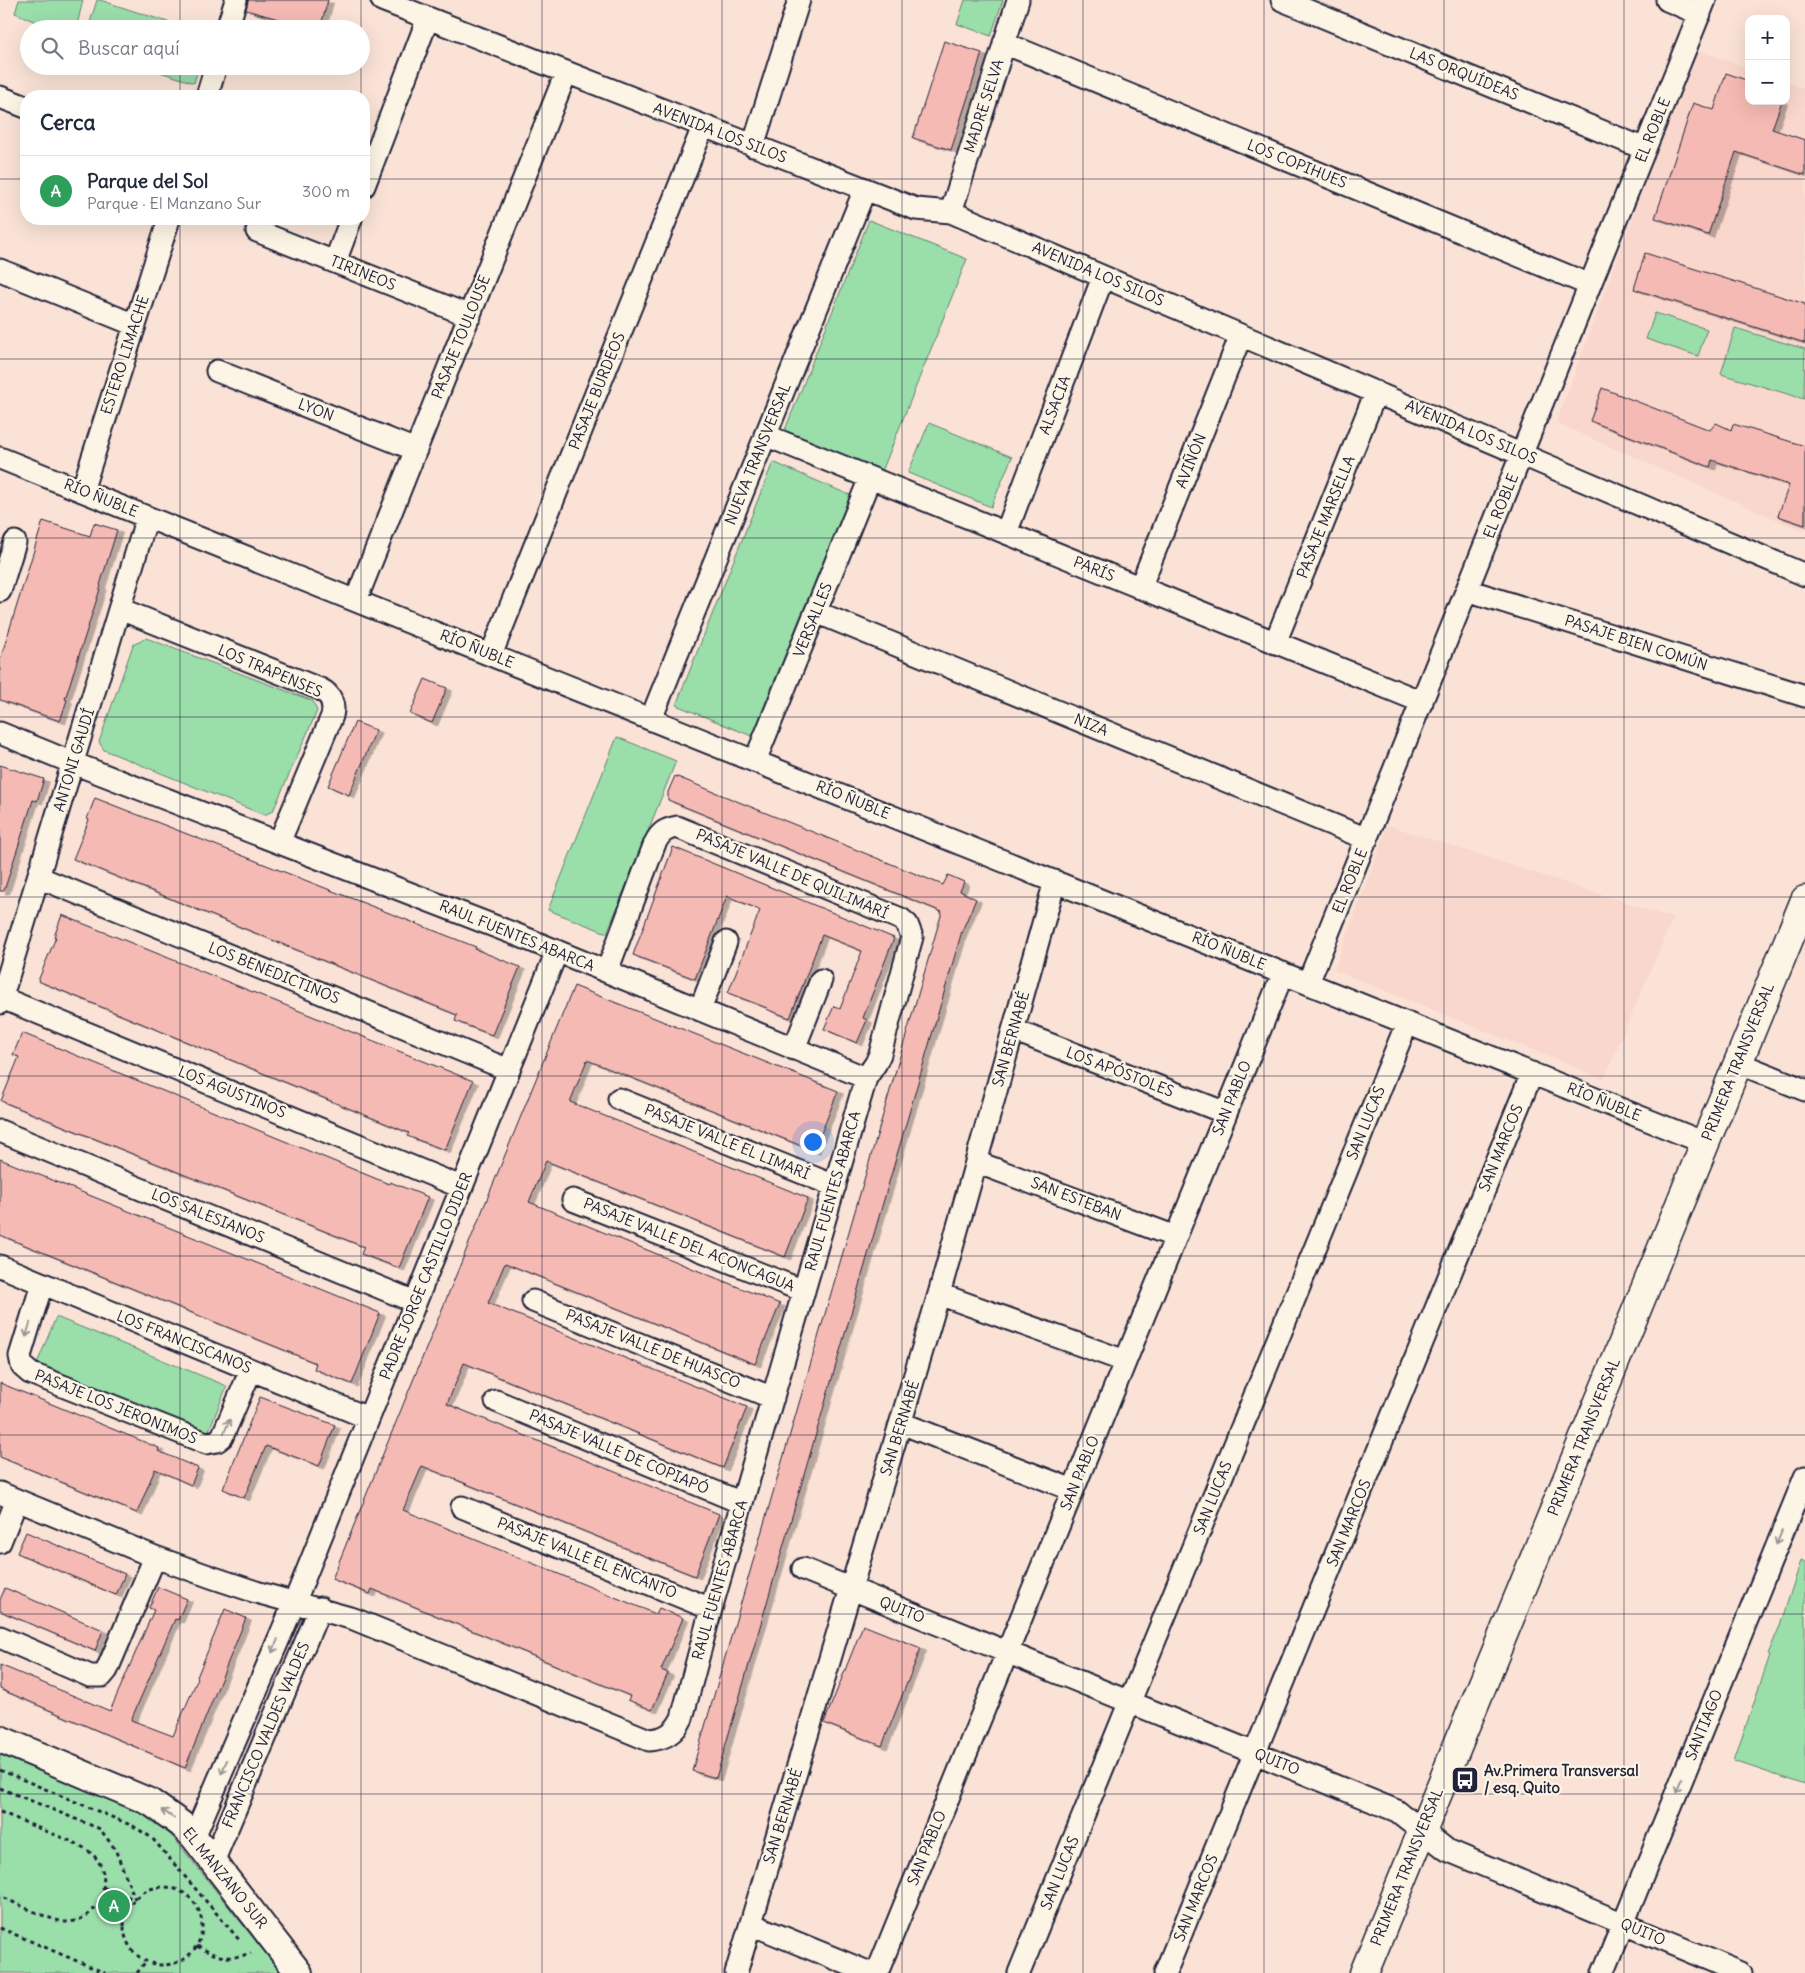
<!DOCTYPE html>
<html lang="es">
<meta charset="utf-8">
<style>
body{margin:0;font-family:Delius,sans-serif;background:#f2f2f3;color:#1f2937}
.controls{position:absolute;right:15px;top:15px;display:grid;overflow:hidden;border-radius:10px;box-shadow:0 5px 20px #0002}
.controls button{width:45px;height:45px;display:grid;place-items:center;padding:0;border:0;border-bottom:1px solid #e0e1e3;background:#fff;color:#1f2937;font:25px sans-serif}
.you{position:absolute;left:812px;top:1141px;width:18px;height:18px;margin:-12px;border:4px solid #fff;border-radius:50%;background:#1a73e8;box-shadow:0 0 0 8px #1a73e833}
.badge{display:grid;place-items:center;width:32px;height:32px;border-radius:50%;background:#22223b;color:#fff;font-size:16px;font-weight:700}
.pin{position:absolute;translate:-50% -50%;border:2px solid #fff;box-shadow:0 1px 5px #0006}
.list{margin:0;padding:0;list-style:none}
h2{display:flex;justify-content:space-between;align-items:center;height:65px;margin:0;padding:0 20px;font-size:21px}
h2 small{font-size:16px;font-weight:400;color:#747a83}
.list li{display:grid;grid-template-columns:32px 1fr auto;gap:15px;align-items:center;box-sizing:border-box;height:70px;padding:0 20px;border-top:1px solid #e0e1e3}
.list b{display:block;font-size:19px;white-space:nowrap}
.list p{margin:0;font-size:16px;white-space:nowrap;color:#747a83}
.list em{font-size:16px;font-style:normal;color:#747a83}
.icon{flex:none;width:28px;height:28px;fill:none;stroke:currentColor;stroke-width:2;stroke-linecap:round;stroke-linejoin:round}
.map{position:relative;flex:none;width:1805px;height:1973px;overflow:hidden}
.search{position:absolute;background:#fff;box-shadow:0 5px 20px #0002;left:20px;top:20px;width:350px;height:55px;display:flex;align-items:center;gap:12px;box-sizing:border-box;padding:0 18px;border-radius:28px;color:#747a83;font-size:19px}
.panel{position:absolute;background:#fff;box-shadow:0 5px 20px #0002;left:20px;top:90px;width:350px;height:135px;border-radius:20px}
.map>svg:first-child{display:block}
</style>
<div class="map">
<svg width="1805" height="1973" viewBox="0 0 1805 1973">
<defs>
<filter id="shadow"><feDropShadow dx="5.5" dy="3" stdDeviation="0" flood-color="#0004"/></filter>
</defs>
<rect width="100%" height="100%" fill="#fae3d6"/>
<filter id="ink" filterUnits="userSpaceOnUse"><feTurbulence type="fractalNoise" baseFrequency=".02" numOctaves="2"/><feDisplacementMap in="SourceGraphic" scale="10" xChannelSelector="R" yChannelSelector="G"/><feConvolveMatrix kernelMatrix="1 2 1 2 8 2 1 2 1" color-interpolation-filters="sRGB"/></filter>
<g filter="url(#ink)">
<path fill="#f9d7cc" d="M1695,49L1749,69V101H1786V82L1805,89V532L1556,423Z
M1388,825L1673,918L1604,1079L1334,970Z"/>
<path fill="#9adeaa" stroke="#5e8072" d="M19,0H83L76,29H52L15,13Z
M97,0H100L189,29H88Z
M965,0H1003L991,36L957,24Z
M142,66H199L194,83Z
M869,220L967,259L881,474L783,435Z
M1655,313L1707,329L1698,356L1646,339Z
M1735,328L1805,349L1804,399L1721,374Z
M929,423L1012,457L991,507L908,473Z
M773,462L852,496L754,737L676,705Z
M146,638L313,701L317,711L273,811L264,815L104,750L99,742L133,645Z
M617,737L676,761L607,933L548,910Z
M56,1317L227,1386L207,1435L36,1366Z
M1801,1561L1805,1563V1785L1734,1761L1770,1655L1768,1654L1779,1628Z
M0,1755L149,1816L174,1838L281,1973H0Z"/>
<path fill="#f6bab4" stroke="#22223b" filter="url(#shadow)" d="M248,0H328L320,29H314L246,10Z
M944,41L982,53L951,150L913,138Z
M1726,73L1749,81V101H1782L1772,129L1805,140V175L1736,152L1708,235L1655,218L1693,103L1714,110Z
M1645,253L1805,304V343L1634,289Z
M1602,388L1710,430L1716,423L1731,430L1733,424L1805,446V525L1778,516L1789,485L1712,460L1710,467L1590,421Z
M43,521L90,536L94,523L117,530L100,585L101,586L65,699L67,700L60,721L0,700V660Z
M425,679L447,688L432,723L410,714Z
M355,722L376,730L349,795L328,786Z
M0,765L44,779L37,801L33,800L4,891H0Z
M675,776L943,885L948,875L964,882L960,891L976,899L962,931L716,1778L692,1771L942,912L668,800V792Z
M95,798L476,947L475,949L520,967L492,1035L455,1021L457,1015L73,859L89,820L87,819Z
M673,847L894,938L863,1018L867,1020L857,1043L824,1029L834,1006L840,1009L862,951L822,935L790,1018L766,1009L767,1008L728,993L760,910L727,896L695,979L633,955Z
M62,915L473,1081L445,1150L407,1136L409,1133L38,981L56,937H54Z
M574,986L838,1091L814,1151L587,1060L570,1102L808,1198L785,1257L546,1161L529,1202L780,1304L755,1364L505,1263L488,1303L747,1407L723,1468L464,1363L447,1404L719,1514L695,1576L422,1466L403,1510L656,1614L659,1608L683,1618L661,1670L668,1673L652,1710L628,1700L630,1696L372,1589L370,1594L332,1579Z
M22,1033L389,1184L390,1182L428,1197L399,1268L361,1254L364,1247L1,1101L19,1057L13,1055Z
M0,1159L380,1313L352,1384L314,1369L316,1363L0,1235Z
M0,1383L159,1448L158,1451L198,1468L191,1485L155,1469L137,1513L0,1457Z
M260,1397L335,1425L319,1466L266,1446L244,1498L223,1489Z
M26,1532L125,1574L116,1595L17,1553Z
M158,1587L187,1599L178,1620L175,1619L131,1720L173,1736L198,1678L197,1677L225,1609L246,1618L185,1768L0,1689V1665L110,1711L154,1610L149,1608Z
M5,1588L103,1630L95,1651L0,1611V1600Z
M863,1625L921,1648L882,1746L824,1723Z"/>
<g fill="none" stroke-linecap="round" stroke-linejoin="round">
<g stroke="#22223b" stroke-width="25">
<path id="minor" d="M382,0L916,209L951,212L1805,575
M1282,0L1645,149
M1667,0L1700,14
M227,29L236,0
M1004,43L1590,285
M207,96L216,66
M0,97L26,107
M753,146L799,0
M364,186L428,18
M951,212L1018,0
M257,231L470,316
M335,262L351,219
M0,270L135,325
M217,371L416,450
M765,435L1422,702
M0,458L1705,1143
M82,491L169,219
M1006,533L1103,277
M1140,588L1241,335
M1467,590L1805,696
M0,591L15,542
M356,600L566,73
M120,609L320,689C331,694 335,704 332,716L279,843
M816,612L1367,839
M1275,643L1376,392
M491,655L703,127
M651,719L865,189
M0,733L73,763L520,936L866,1078
M755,761L870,478
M38,877L509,1070
M1308,983L1705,0
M2,998L461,1187
M0,1003L147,517
M700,1010L726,942
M1013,1030L1226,1113
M794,1049L821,980
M1738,1063L1805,1090
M619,1099L835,1186
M0,1131L415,1302
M976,1162L1176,1237
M573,1200L804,1291
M0,1266L368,1418
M42,1284L20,1356L22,1366L30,1373L206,1443L217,1441L222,1437L251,1370
M939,1294L1125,1361
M533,1301L773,1398
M496,1401L742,1503
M901,1423L1073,1490
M0,1493L155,1557L214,1578L256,1592L354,1619L649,1740C665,1739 675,1733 682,1718L711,1609L866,1078L876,1063L880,1054L912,937L907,924L901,919L677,827C665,829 660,833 655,843L607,971
M462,1507L711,1609
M0,1542L17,1500
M803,1569L1397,1811L1447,1850L1741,1973
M0,1637L90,1676H102L107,1670L155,1557
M194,1837L295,1601L557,951
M213,1862L320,1608
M751,1924L870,1973
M736,1973L939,1294L1055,881
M877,1973L1283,973
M1019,1973L1407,1023
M1165,1973L1532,1073
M1603,1973L1805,1477"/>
</g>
<g stroke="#22223b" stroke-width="30">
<path id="tertiary" d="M0,1739L150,1802L181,1824L194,1837L299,1973"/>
</g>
<g stroke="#22223b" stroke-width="31">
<path id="secondary" d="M1364,1973L1805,900"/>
</g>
<path stroke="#22223b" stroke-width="3" stroke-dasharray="4 4" stroke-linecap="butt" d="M0,1770L133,1826L152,1838L241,1942
M0,1788L100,1829L115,1849L135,1899
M0,1812C18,1819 35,1827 53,1834C66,1839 80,1844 91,1853C116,1874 102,1920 68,1922C52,1922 16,1903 0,1896
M124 1926a39 39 0 1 1 78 0a39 39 0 1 1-78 0Z
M104,1888L134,1899
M0,1928L105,1973
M197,1946C217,1957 228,1961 251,1953
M137,1973L146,1961"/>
<use href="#minor" stroke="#fcf5e5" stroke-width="21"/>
<use href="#tertiary" stroke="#fcf5e5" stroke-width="26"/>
<use href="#secondary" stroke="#fcf5e5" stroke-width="28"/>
</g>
<defs><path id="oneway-shaft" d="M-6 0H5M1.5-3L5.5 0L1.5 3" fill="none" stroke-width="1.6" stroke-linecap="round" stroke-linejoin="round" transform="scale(1.25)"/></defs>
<g stroke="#9a9698">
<use href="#oneway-shaft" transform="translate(28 1330) rotate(107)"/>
<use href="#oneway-shaft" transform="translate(227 1426) rotate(-66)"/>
<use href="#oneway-shaft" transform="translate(1779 1538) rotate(112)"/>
<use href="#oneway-shaft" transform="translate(275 1646) rotate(113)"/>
<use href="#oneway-shaft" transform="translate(224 1767) rotate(113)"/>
<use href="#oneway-shaft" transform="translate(1679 1786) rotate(112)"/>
<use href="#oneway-shaft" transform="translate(168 1814) rotate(-144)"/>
</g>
</g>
<path fill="none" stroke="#22223b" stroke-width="1" stroke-opacity="0.55" d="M180,0V29M361,0V29M542,0V1973M722,0V1973M902,0V1973M1083,0V1973M1264,0V1973M1444,0V1973M1624,0V1973M180,66V96M361,66V96M0,179H26M364,179H1805M180,219V1973M361,219V1973M0,359H1805M0,538H1805M0,717H1805M0,897H1805M0,1076H1805M0,1256H1805M0,1435H1805M0,1614H1805M0,1794H1805"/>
<defs>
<g id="bus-square" transform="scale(1.4375)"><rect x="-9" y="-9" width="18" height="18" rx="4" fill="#22223b" stroke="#fcf5e5"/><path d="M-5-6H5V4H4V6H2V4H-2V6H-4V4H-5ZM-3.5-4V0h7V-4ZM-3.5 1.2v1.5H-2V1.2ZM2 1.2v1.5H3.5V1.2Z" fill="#fff"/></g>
</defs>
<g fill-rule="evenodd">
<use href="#bus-square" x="1465" y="1780"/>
</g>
<g text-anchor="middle" stroke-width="4.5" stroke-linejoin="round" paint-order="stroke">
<g font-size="15" fill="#22223b" stroke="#fcf5e5">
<text transform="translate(1464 74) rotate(22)" y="5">LAS ORQUÍDEAS</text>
<text transform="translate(984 106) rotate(-72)" y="5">MADRE SELVA</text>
<text transform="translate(1653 130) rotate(-68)" y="5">EL ROBLE</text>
<text transform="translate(720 133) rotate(21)" y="5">AVENIDA LOS SILOS</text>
<text transform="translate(1297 164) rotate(22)" y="5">LOS COPIHUES</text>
<text transform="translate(363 273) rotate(22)" y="5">TIRINEOS</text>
<text transform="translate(1098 274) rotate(23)" y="5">AVENIDA LOS SILOS</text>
<text transform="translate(461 337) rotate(-68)" y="5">PASAJE TOULOUSE</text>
<text transform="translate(125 355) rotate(-72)" y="5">ESTERO LIMACHE</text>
<text transform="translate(597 391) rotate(-68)" y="5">PASAJE BURDEOS</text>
<text transform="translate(1055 405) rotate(-69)" y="5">ALSACIA</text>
<text transform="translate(316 410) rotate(21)" y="5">LYON</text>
<text transform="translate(1471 432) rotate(23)" y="5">AVENIDA LOS SILOS</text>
<text transform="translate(758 454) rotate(-68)" y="5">NUEVA TRANSVERSAL</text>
<text transform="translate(1191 461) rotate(-68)" y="5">AVIÑÓN</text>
<text transform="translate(101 498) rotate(22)" y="5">RÍO ÑUBLE</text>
<text transform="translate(1501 506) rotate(-68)" y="5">EL ROBLE</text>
<text transform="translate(1326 517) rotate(-68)" y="5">PASAJE MARSELLA</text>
<text transform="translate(1094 569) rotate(22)" y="5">PARÍS</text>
<text transform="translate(813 620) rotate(-68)" y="5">VERSALLES</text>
<text transform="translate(1636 643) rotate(18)" y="5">PASAJE BIEN COMÚN</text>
<text transform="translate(477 649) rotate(22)" y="5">RÍO ÑUBLE</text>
<text transform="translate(270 671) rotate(23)" y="5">LOS TRAPENSES</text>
<text transform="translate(1091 725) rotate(22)" y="5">NIZA</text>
<text transform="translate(74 760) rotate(-73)" y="5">ANTONI GAUDÍ</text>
<text transform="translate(853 800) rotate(22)" y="5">RÍO ÑUBLE</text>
<text transform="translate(792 874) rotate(23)" y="5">PASAJE VALLE DE QUILIMARÍ</text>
<text transform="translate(1350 881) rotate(-68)" y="5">EL ROBLE</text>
<text transform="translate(517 936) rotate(22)" y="5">RAUL FUENTES ABARCA</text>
<text transform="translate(1229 951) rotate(22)" y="5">RÍO ÑUBLE</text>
<text transform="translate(274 973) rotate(22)" y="5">LOS BENEDICTINOS</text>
<text transform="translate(1011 1039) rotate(-74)" y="5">SAN BERNABÉ</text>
<text transform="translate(1738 1062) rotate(-68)" y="5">PRIMERA TRANSVERSAL</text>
<text transform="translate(1120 1072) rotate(21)" y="5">LOS APÓSTOLES</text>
<text transform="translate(232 1092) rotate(22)" y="5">LOS AGUSTINOS</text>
<text transform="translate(1232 1098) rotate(-68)" y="5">SAN PABLO</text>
<text transform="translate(1604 1102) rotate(22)" y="5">RÍO ÑUBLE</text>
<text transform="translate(1366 1123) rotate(-68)" y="5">SAN LUCAS</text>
<text transform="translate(727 1142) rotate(22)" y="5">PASAJE VALLE EL LIMARÍ</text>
<text transform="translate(1501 1148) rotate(-68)" y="5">SAN MARCOS</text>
<text transform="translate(833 1191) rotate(-74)" y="5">RAUL FUENTES ABARCA</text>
<text transform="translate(1076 1199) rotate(21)" y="5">SAN ESTEBAN</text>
<text transform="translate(208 1216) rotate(22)" y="5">LOS SALESIANOS</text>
<text transform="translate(689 1245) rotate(22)" y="5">PASAJE VALLE DEL ACONCAGUA</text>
<text transform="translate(426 1276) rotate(-68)" y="5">PADRE JORGE CASTILLO DIDER</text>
<text transform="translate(184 1342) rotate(22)" y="5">LOS FRANCISCANOS</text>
<text transform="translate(653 1349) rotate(22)" y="5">PASAJE VALLE DE HUASCO</text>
<text transform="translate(116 1407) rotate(22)" y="5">PASAJE LOS JERONIMOS</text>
<text transform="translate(900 1428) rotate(-73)" y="5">SAN BERNABÉ</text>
<text transform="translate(1584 1437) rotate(-68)" y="5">PRIMERA TRANSVERSAL</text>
<text transform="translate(619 1452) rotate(23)" y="5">PASAJE VALLE DE COPIAPÓ</text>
<text transform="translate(1080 1473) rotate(-68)" y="5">SAN PABLO</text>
<text transform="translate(1213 1498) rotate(-68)" y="5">SAN LUCAS</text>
<text transform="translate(1349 1523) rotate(-68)" y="5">SAN MARCOS</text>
<text transform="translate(587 1558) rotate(22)" y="5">PASAJE VALLE EL ENCANTO</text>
<text transform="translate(720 1580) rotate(-74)" y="5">RAUL FUENTES ABARCA</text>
<text transform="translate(902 1610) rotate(22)" y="5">QUITO</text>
<text transform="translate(1704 1725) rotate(-68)" y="5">SANTIAGO</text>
<text transform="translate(266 1735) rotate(-67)" y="5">FRANCISCO VALDES VALDES</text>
<text transform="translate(1277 1762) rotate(22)" y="5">QUITO</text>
<text transform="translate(783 1816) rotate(-73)" y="5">SAN BERNABÉ</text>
<text transform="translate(927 1848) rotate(-68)" y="5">SAN PABLO</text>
<text transform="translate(1407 1867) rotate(-68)" y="5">PRIMERA TRANSVERSAL</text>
<text transform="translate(1060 1873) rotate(-68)" y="5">SAN LUCAS</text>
<text transform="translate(225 1878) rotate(51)" y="5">EL MANZANO SUR</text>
<text transform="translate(1196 1898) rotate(-68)" y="5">SAN MARCOS</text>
<text transform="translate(1643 1932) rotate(23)" y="5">QUITO</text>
</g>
<g font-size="15" font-weight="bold" fill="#22223b" stroke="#fcf5e5" text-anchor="start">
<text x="1484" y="1776">Av.Primera Transversal<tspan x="1484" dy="17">/ esq. Quito</tspan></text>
</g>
</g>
</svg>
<div class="controls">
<button>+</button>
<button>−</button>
</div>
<div class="you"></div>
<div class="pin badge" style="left:114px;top:1906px;background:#2e9e5b">A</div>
<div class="search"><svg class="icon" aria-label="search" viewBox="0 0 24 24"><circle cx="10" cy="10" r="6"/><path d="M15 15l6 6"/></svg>Buscar aquí</div>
<section class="panel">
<h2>Cerca<small></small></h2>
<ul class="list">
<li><span class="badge" style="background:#2e9e5b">A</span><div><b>Parque del Sol</b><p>Parque · El Manzano Sur</p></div><em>300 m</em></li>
</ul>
</section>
</div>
